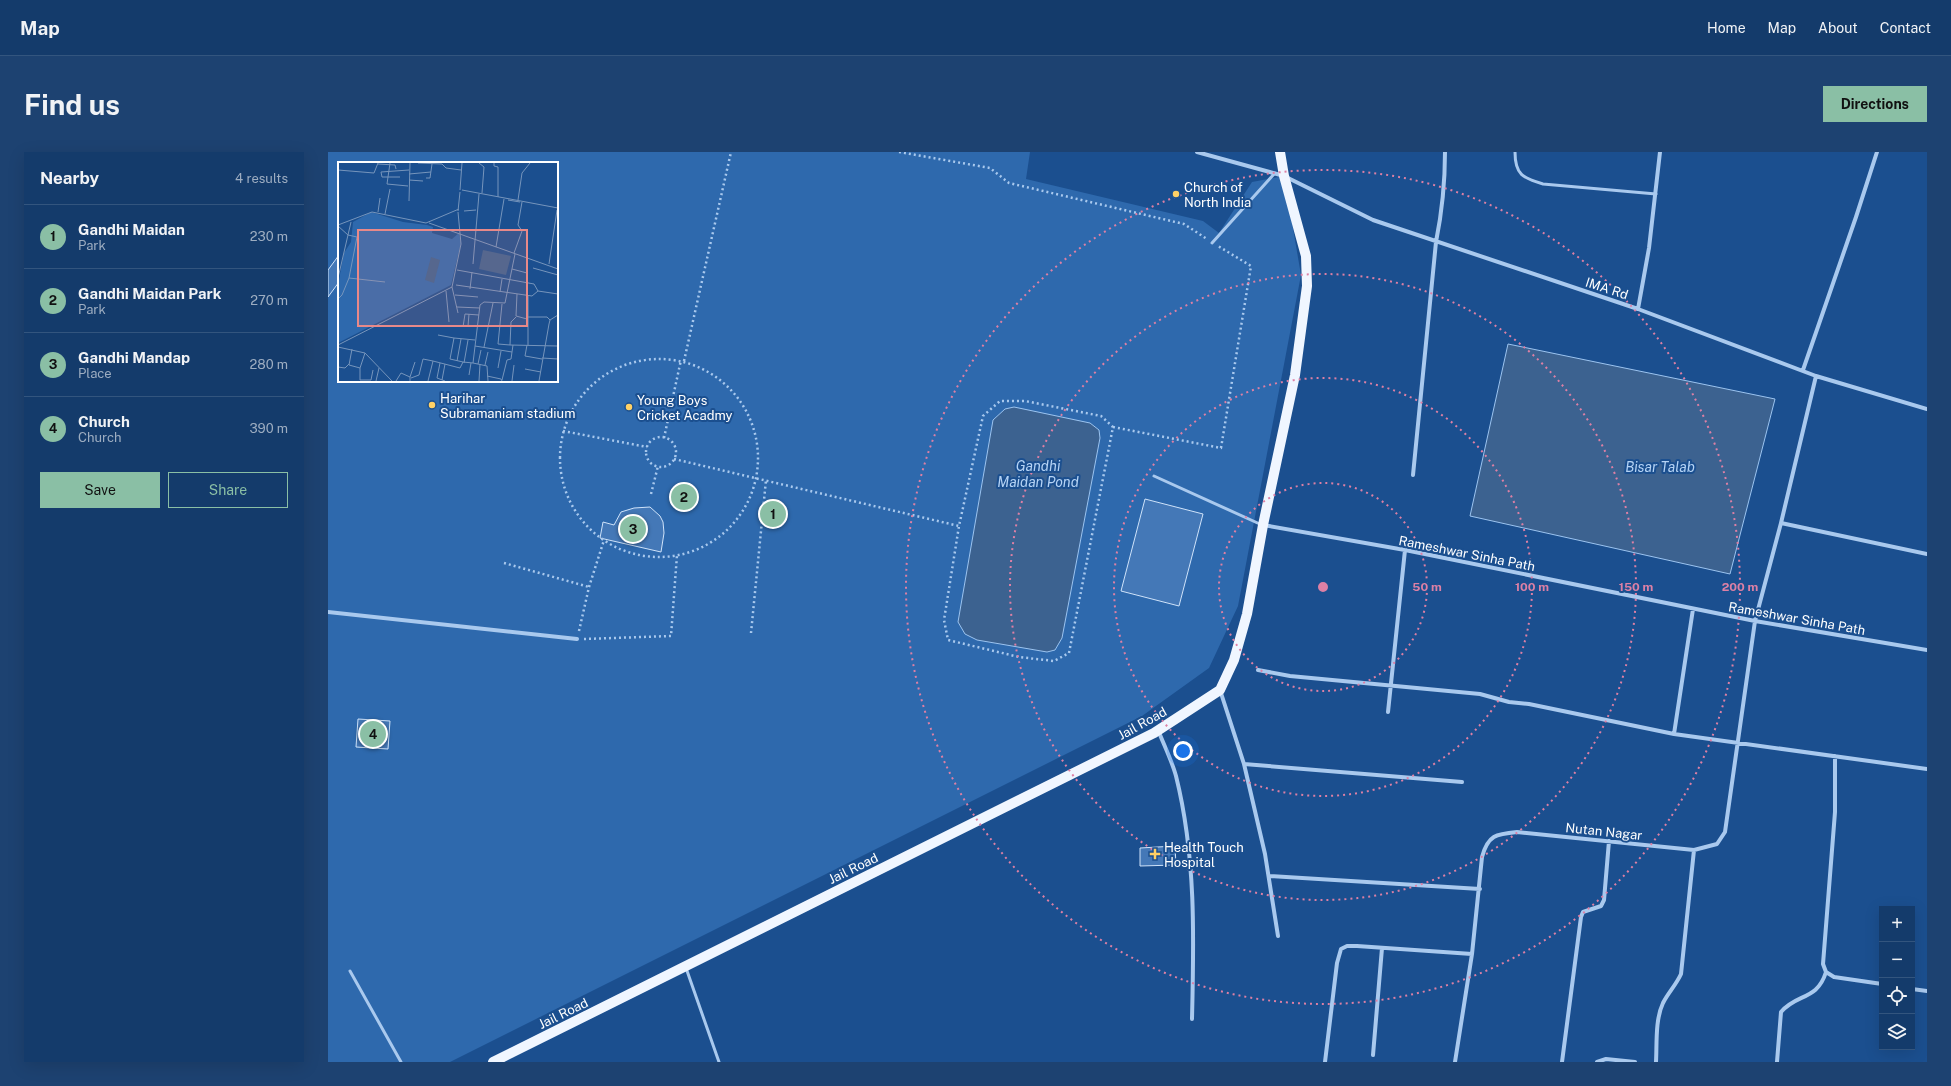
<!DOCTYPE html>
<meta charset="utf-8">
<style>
body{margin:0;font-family:"Public Sans",sans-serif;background:#1d4271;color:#f1f3f6}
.controls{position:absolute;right:12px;bottom:12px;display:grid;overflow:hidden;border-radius:0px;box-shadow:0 4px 16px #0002}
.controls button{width:36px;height:36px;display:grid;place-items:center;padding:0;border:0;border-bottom:1px solid #33557e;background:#143b6b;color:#f1f3f6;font:20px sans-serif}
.you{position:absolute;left:855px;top:599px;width:14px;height:14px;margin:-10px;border:3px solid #fff;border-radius:50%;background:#1a73e8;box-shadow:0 0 0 6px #1a73e833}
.badge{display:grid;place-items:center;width:26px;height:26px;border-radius:50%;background:#8abfa5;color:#111;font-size:13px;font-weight:700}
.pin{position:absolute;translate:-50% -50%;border:2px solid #fff;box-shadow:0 1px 4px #0006}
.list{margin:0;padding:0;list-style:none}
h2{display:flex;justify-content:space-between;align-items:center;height:52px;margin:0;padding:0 16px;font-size:17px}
h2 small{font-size:13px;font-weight:400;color:#9dadc1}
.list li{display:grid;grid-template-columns:26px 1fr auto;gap:12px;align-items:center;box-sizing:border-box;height:64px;padding:0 16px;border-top:1px solid #33557e}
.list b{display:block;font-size:15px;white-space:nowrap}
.list p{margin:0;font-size:13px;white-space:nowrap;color:#9dadc1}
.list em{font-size:13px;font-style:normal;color:#9dadc1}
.actions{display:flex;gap:8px;padding:12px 16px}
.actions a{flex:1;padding:9px 0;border:1px solid #8abfa5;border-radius:0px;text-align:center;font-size:14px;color:#8abfa5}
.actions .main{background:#8abfa5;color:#111}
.icon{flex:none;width:22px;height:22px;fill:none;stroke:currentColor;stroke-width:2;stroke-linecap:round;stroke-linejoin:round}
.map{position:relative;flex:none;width:1599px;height:910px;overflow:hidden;border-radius:0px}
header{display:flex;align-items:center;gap:24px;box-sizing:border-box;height:56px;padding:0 20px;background:#143b6b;border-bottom:1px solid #33557e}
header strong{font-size:19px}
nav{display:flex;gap:22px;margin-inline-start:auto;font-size:14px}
.intro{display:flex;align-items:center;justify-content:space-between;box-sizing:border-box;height:96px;padding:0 24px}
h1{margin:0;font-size:28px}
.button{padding:10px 18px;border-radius:0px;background:#8abfa5;color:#111;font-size:14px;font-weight:700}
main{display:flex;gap:24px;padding:0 24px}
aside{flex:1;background:#143b6b;border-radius:0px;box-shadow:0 4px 16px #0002}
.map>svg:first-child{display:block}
</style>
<header>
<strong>Map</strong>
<nav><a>Home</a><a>Map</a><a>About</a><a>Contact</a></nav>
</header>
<div class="intro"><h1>Find us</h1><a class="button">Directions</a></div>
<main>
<aside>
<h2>Nearby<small>4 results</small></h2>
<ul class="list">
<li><span class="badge">1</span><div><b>Gandhi Maidan</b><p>Park</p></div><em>230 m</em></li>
<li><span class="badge">2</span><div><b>Gandhi Maidan Park</b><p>Park</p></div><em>270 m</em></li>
<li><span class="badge">3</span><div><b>Gandhi Mandap</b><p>Place</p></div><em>280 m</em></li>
<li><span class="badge">4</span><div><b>Church</b><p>Church</p></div><em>390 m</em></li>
</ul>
<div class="actions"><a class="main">Save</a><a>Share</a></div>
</aside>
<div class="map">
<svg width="1599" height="910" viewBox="0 0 1599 910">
<rect width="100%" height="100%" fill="#1b4f8f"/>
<path fill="#2e69ad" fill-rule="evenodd" d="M0,0H702L698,27L875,69L891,81L924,30L956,24L973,123L910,454L881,516L814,564L122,910H0ZM11,11H229V229H11Z"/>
<path fill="#3c6290" stroke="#9cc4f0" d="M1180,192L1447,247L1402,422L1142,364Z
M686,255L762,271L771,278L772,286L734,486L727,498L719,500L649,488L637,482L630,470L665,268L677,257Z"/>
<path fill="#4478b7" stroke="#cfe3fa" d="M11,103V130L0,145V118Z
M817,347L875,362L851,454L793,439Z
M322,355L332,364L335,370L336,381L333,400L272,386L275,370L286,373L293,360L306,356Z
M30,567L62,569L60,597L28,595Z
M847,694L848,713L812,714V696Z"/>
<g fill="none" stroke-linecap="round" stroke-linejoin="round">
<path stroke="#a9c9ee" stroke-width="2.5" stroke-dasharray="2 3" stroke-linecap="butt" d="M571,0L662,16L681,31L856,72L879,87
M232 306a99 99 0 1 1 198 0a99 99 0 1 1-198 0Z
M356,209L403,0
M785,275L893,296L923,114L890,94
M235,279L319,295
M318 300a15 15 0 1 1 30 0a15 15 0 1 1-30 0Z
M336,286L353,208
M346,307L631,374L655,264L672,249H697L773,264L785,275L741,501L726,509L691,505L620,488L616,468L631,374
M323,342L330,314
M176,411L261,435
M251,479L261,435L276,388
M423,481L438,328
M256,487L343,484L349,403"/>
<path stroke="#a9c9ee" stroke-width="3" d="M1187,0C1187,23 1195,26 1215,32L1328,42
M884,91L947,21
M826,324L934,373
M358,816L391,910
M22,819L73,910"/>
<path stroke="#a9c9ee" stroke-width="4" d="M869,0L956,24L1045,68L1310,157L1488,224L1599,257
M1310,157L1321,96L1332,0
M1475,218L1528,65L1549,0
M1085,323L1108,90C1114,60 1117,30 1117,0
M1453,371L1599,402
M935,373L1077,398L1427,469L1599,498
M0,460L249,487
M930,518L962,524L1152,542L1181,550L1201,552L1346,582L1599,617
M892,538L916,612L937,702L950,784
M1060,560L1077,398
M830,578C836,593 844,609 848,624C868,704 866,786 864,867
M1346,582L1365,457
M1507,604V660L1495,812L1498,820L1506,825L1554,832
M916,612L1134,630
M941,724L1152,737
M1584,837L1599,839
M1045,903L1054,796
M997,910L1009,811L1013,797L1019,794H1029L1144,802
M1127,910L1144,802L1154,705C1160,683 1168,682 1189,680L1366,698L1389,692L1397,680L1427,469L1453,371L1488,224
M1234,910L1253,765L1255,760L1273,754L1276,748L1281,689
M1269,910L1278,907L1307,910
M1328,910C1329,892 1327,868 1335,851C1340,841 1348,833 1353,822L1366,698
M1449,910L1453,860C1469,841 1489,849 1498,820"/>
<path stroke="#f0f6ff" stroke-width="10" d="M165,910L826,581L892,538L906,508L919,462L935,373L967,223L979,134L978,104L956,24L952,0"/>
</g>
<g fill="none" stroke="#dd80a5" stroke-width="2" stroke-dasharray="2 4">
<circle cx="995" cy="435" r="104"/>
<circle cx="995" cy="435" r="209"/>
<circle cx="995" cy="435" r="313"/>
<circle cx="995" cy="435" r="417"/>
</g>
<g fill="#ffd166" stroke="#1b4f8f" stroke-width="1.5">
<circle cx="848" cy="42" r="4"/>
<circle cx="104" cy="253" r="4"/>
<circle cx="301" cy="255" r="4"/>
<path d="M825 696h4v4h4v4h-4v4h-4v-4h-4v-4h4z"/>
</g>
<g text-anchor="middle" stroke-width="4" stroke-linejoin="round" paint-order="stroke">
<g font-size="13" fill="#fff" stroke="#1b4f8f" text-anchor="start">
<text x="856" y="40">Church of<tspan x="856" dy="15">North India</tspan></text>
<text x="112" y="251">Harihar<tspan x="112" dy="15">Subramaniam stadium</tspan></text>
<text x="309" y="253">Young Boys<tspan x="309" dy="15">Cricket Acadmy</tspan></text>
<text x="836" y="700">Health Touch<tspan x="836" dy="15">Hospital</tspan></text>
</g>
<g font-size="13" fill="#fff" stroke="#1b4f8f">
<text transform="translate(1279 136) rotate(18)" y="5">IMA Rd</text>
<text transform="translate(1139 401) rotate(11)" y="5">Rameshwar Sinha Path</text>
<text transform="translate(1469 466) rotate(10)" y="5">Rameshwar Sinha Path</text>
<text transform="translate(814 571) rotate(-29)" y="5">Jail Road</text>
<text transform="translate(1276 679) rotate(6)" y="5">Nutan Nagar</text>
<text transform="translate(525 716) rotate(-26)" y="5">Jail Road</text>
<text transform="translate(235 861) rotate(-26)" y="5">Jail Road</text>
</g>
<g font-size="14" font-style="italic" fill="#b5d3f5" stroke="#1b4f8f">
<text x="710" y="319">Gandhi<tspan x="710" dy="16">Maidan Pond</tspan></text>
<text x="1332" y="320">Bisar Talab</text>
</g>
</g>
<g transform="translate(10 10)">
<rect width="220" height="220" fill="#1b4f8f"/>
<path d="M33,50L65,60L89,63L95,65L94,71L114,77L121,71L123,81L113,123L0,181V123L6,91L13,80L15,60Z" fill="#2e69ad"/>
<path d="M145,88L173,94L168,113L141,107ZM93,95L102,98L96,121L87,118Z" fill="#3c6290"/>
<path fill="none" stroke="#7695bc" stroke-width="1" d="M52,1L49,22L70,24M80,1L104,2L108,6L123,8M141,1L146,5L144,31M156,1V4L160,5V35M40,2L57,3L58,7M0,8L36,11L40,1M71,12L93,10M62,15H44L43,10L71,8M88,16H92L94,2M71,18L85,19M122,28L124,1M124,28L220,46M170,38L182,40M180,38L184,11L192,1M71,39L72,1M120,49L122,30M126,49L138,48M40,50L42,36M47,52L52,27M91,61L220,107M0,63L34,50L88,61L121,47M0,64L10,73L19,75L11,116L47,120M158,85L166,37M176,91L184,69L180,63L184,40M135,102L141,32M211,102L219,48M195,106L220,113M174,107L189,111M119,108L196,122L200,129L220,132M0,116L13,60M118,123L194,134L200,129M114,125L120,151M132,127L134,110M108,129L111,160M162,130L164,117M179,132L178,154L189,157M117,133L140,135M190,134V183M0,137L4,133L11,116M164,142L160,182L172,183L173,160L178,155M119,145L142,146M190,155H209L212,158M130,164L131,152M125,165L127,152L141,153M100,173L116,176M0,183L114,125L123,82L120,50M172,183L220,184M189,183L187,194L204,197M137,184L174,190M0,185L27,191L54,219M146,185L155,141M14,187L11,203L22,206M27,191L22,206V218H33L35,208M204,196L220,197M119,199L123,177M125,200L112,197L116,176L137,178M102,201L99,216L107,219M126,201L130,178M140,202L143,188M147,203L150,190M0,205L7,206L11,202M160,206L163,189M187,207L203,210M131,213L133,201M149,214L163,217L164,219M72,215L77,200M73,216L81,213L85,197L95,199M104,218L107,202M164,218L169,198L173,197L175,183M38,219L41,206M58,219L63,211L72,215V219M90,219L95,199L122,206L125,200L135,201M141,219L142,202M150,219L149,204L135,201L142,143L146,140L167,141L177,92M174,219L176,203M201,219L211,162L212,158L220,153"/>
<path fill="#e88989" fill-opacity="0.15" stroke="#e88989" stroke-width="2" d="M20,68H189V164H20Z"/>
<rect width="220" height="220" fill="none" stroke="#fff" stroke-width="2"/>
</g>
<circle cx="995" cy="435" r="6" fill="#dd80a5" stroke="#1b4f8f" stroke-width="2"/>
<g font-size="12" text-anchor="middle" font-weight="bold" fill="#dd80a5" stroke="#1b4f8f" stroke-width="4" stroke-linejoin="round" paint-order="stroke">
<text x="1099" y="439">50 m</text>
<text x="1204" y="439">100 m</text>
<text x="1308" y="439">150 m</text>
<text x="1412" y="439">200 m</text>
</g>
</svg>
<div class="controls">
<button>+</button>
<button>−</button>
<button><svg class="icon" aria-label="locate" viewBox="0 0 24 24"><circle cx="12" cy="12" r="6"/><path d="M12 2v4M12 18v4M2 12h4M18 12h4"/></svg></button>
<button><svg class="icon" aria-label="layers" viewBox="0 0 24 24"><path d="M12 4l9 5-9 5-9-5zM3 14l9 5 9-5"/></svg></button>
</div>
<div class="you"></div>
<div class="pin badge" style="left:445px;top:362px">1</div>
<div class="pin badge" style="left:356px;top:345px">2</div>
<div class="pin badge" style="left:305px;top:377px">3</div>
<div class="pin badge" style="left:45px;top:582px">4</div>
</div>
</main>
